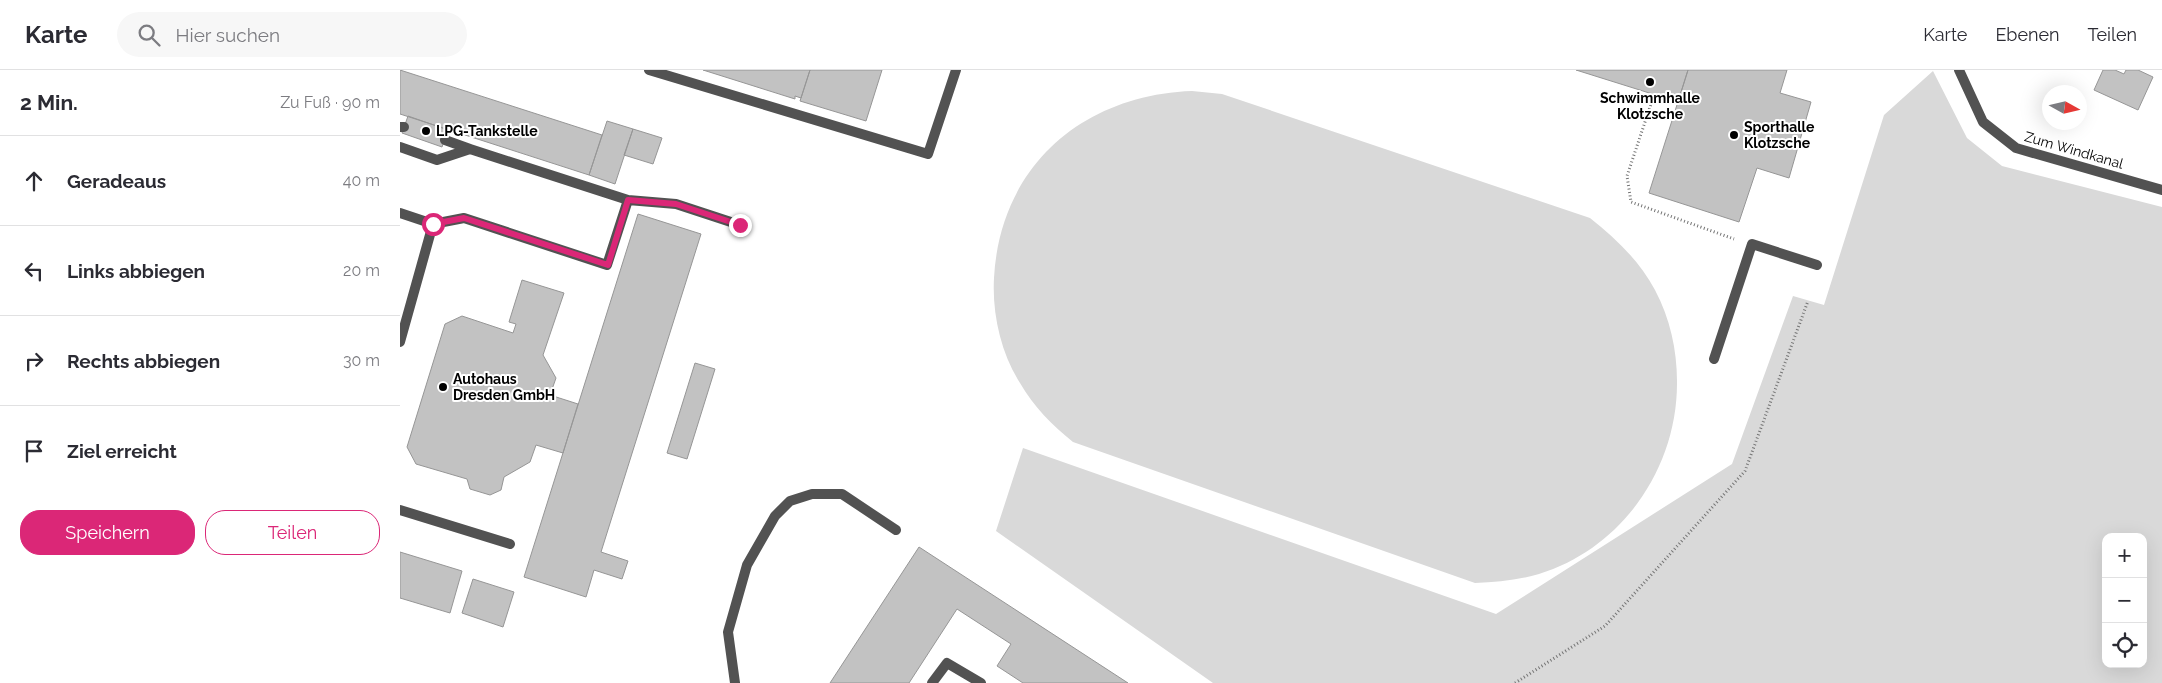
<!DOCTYPE html>
<html lang="de">
<meta charset="utf-8">
<style>
body{margin:0;font-family:Raleway,sans-serif;background:#f7f7f7;color:#2b2b33}
.controls{position:absolute;right:15px;bottom:15px;display:grid;overflow:hidden;border-radius:10px;box-shadow:0 5px 20px #0002}
.controls button{width:45px;height:45px;display:grid;place-items:center;padding:0;border:0;border-bottom:1px solid #e1e1e2;background:#fff;color:#2b2b33;font:25px sans-serif}
.compass{position:absolute;left:1642px;top:15px;width:45px;height:45px;border-radius:50%;background:#fff;box-shadow:0 5px 20px #0002;rotate:98deg}
.stop{position:absolute;width:15px;height:15px;margin:-11px;border:4px solid #db2777;border-radius:50%;background:#fff}
.stop.end{background:#db2777;border-color:#fff;box-shadow:0 1px 5px #0008}
.list{margin:0;padding:0;list-style:none}
h2{display:flex;justify-content:space-between;align-items:center;height:65px;margin:0;padding:0 20px;font-size:21px}
h2 small{font-size:16px;font-weight:400;color:#7c7c81}
.list li{display:grid;grid-template-columns:32px 1fr auto;gap:15px;align-items:center;box-sizing:border-box;height:90px;padding:0 20px;border-top:1px solid #e1e1e2}
.list b{display:block;font-size:19px;white-space:nowrap}
.list em{font-size:16px;font-style:normal;color:#7c7c81}
.actions{display:flex;gap:10px;padding:15px 20px}
.actions a{flex:1;padding:11px 0;border:1px solid #db2777;border-radius:20px;text-align:center;font-size:18px;color:#db2777}
.actions .main{background:#db2777;color:#fff}
.icon{flex:none;width:28px;height:28px;fill:none;stroke:currentColor;stroke-width:2;stroke-linecap:round;stroke-linejoin:round}
.map{position:relative;flex:none;width:1762px;height:613px;overflow:hidden}
header{display:flex;align-items:center;gap:30px;box-sizing:border-box;height:70px;padding:0 25px;background:#fff;border-bottom:1px solid #e1e1e2}
header strong{font-size:24px}
nav{display:flex;gap:28px;margin-inline-start:auto;font-size:18px}
.search{width:350px;height:45px;background:#f7f7f7;display:flex;align-items:center;gap:12px;box-sizing:border-box;padding:0 18px;border-radius:28px;color:#7c7c81;font-size:19px}
main{display:flex}
aside{flex:1;background:#fff}
.map>svg:first-child{display:block}
</style>
<header>
<strong>Karte</strong>
<div class="search"><svg class="icon" aria-label="search" viewBox="0 0 24 24"><circle cx="10" cy="10" r="6"/><path d="M15 15l6 6"/></svg>Hier suchen</div>
<nav><a>Karte</a><a>Ebenen</a><a>Teilen</a></nav>
</header>
<main>
<aside>
<h2>2 Min.<small>Zu Fuß · 90 m</small></h2>
<ul class="list">
<li><svg class="icon" aria-label="ahead" viewBox="0 0 24 24"><path d="M12 20V5M6 11l6-6 6 6"/></svg><div><b>Geradeaus</b></div><em>40 m</em></li>
<li><svg class="icon" aria-label="left" viewBox="0 0 24 24"><path d="M17 20v-9H6M10 6l-5 5 5 5"/></svg><div><b>Links abbiegen</b></div><em>20 m</em></li>
<li><svg class="icon" aria-label="right" viewBox="0 0 24 24"><path d="M7 20v-9h11M14 6l5 5-5 5"/></svg><div><b>Rechts abbiegen</b></div><em>30 m</em></li>
<li><svg class="icon" aria-label="arrive" viewBox="0 0 24 24"><path d="M6 21V4h12l-3 4 3 4H6"/></svg><div><b>Ziel erreicht</b></div></li>
</ul>
<div class="actions"><a class="main">Speichern</a><a>Teilen</a></div>
</aside>
<div class="map">
<svg width="1762" height="613" viewBox="0 0 1762 613">
<rect width="100%" height="100%" fill="#fff"/>
<path fill="#d9d9d9" fill-rule="evenodd" d="M1533,1L1567,68L1602,96L1762,137V613H813L596,461L623,378L1096,544L1332,394L1393,226L1424,235L1484,45ZM1706,467H1743V594H1706Z
M792,21L822,24L1190,148C1216,169 1239,190 1255,220C1270,248 1277,280 1277,311C1278,397 1223,478 1139,504C1118,510 1097,512 1075,513L673,372C652,355 634,337 620,313C601,283 592,244 594,208C600,96 683,25 792,21Z"/>
<path fill="#c2c2c2" stroke="#969696" d="M0,0L202,65L189,105L0,44Z
M303,0H410L401,28L395,26V29Z
M410,0H482L466,51L400,31Z
M1176,0H1288L1278,32Z
M1288,0H1387L1380,23L1411,32L1389,108L1357,98L1339,152L1249,123Z
M1703,0H1715L1724,4L1726,0H1738L1753,7L1738,40L1694,20Z
M8,46L48,60L42,77L2,63Z
M207,51L233,59L215,114L189,105Z
M233,59L262,68L253,94L224,85Z
M238,144L301,164L201,482L228,491L222,509L194,500L186,527L124,507Z
M122,210L164,223L143,285L156,308L150,325L178,334L163,383L136,375L130,392L104,407L101,420L90,425L70,419L67,409L16,394L7,377L45,254L62,246L113,263L116,254L109,252Z
M295,293L315,299L287,389L267,383Z
M519,477L728,613H623L597,596L611,574L557,539L509,613H430Z
M0,482L62,501L50,543L0,528Z
M73,509L114,522L103,557L62,543Z"/>
<g fill="none" stroke-linecap="round" stroke-linejoin="round">
<path stroke="#747474" stroke-width="3" stroke-dasharray="1 2.5" stroke-linecap="butt" d="M1254,25L1227,106L1231,132L1334,169
M1115,613L1205,556L1345,401L1408,231"/>
<path stroke="#525252" stroke-width="10" d="M249,0L528,84L556,0
M0,57H4
M45,70L70,79
M0,77L37,90L70,79L228,130L207,195L64,148L33,154L0,143
M228,130L276,134L340,155
M0,272L33,154
M1314,289L1352,174L1417,195
M0,440L110,474
M335,613L328,562L347,495L375,446L390,431L412,424H442L496,460
M532,613L547,593L581,613"/>
<path stroke="#525252" stroke-width="10" d="M1559,0L1583,52L1616,78L1762,120"/>
</g>
<g fill="none" stroke-linecap="round" stroke-linejoin="round">
<path stroke="#db2777" stroke-width="6" d="M33,154L64,148L208,195L228,130L276,134L340,155"/>
</g>
<g fill="#000" stroke="#fff" stroke-width="2">
<circle cx="1250" cy="12" r="5"/>
<circle cx="26" cy="61" r="5"/>
<circle cx="1334" cy="65" r="5"/>
<circle cx="43" cy="317" r="5"/>
</g>
<g text-anchor="middle" stroke-width="4" stroke-linejoin="round" paint-order="stroke">
<g font-size="14" font-weight="bold" fill="#000" stroke="#fff" text-anchor="start">
<text x="1250" y="33" text-anchor="middle">Schwimmhalle<tspan x="1250" dy="16">Klotzsche</tspan></text>
<text x="1344" y="62">Sporthalle<tspan x="1344" dy="16">Klotzsche</tspan></text>
<text x="36" y="66">LPG-Tankstelle</text>
<text x="53" y="314">Autohaus<tspan x="53" dy="16">Dresden GmbH</tspan></text>
</g>
<g font-size="14" fill="#000" stroke="#fff">
<text transform="translate(1674 80) rotate(16)" y="5">Zum Windkanal</text>
</g>
</g>
</svg>
<div class="controls">
<button>+</button>
<button>−</button>
<button><svg class="icon" aria-label="locate" viewBox="0 0 24 24"><circle cx="12" cy="12" r="6"/><path d="M12 2v4M12 18v4M2 12h4M18 12h4"/></svg></button>
</div>
<svg class="compass" viewBox="-18 -18 36 36"><path d="M0-13l5 13h-10z" fill="#e53935"/><path d="M0 13l5-13h-10z" fill="#7c7c81"/></svg>
<div class="stop" style="left:33px;top:154px"></div>
<div class="stop end" style="left:340px;top:155px"></div>
</div>
</main>
